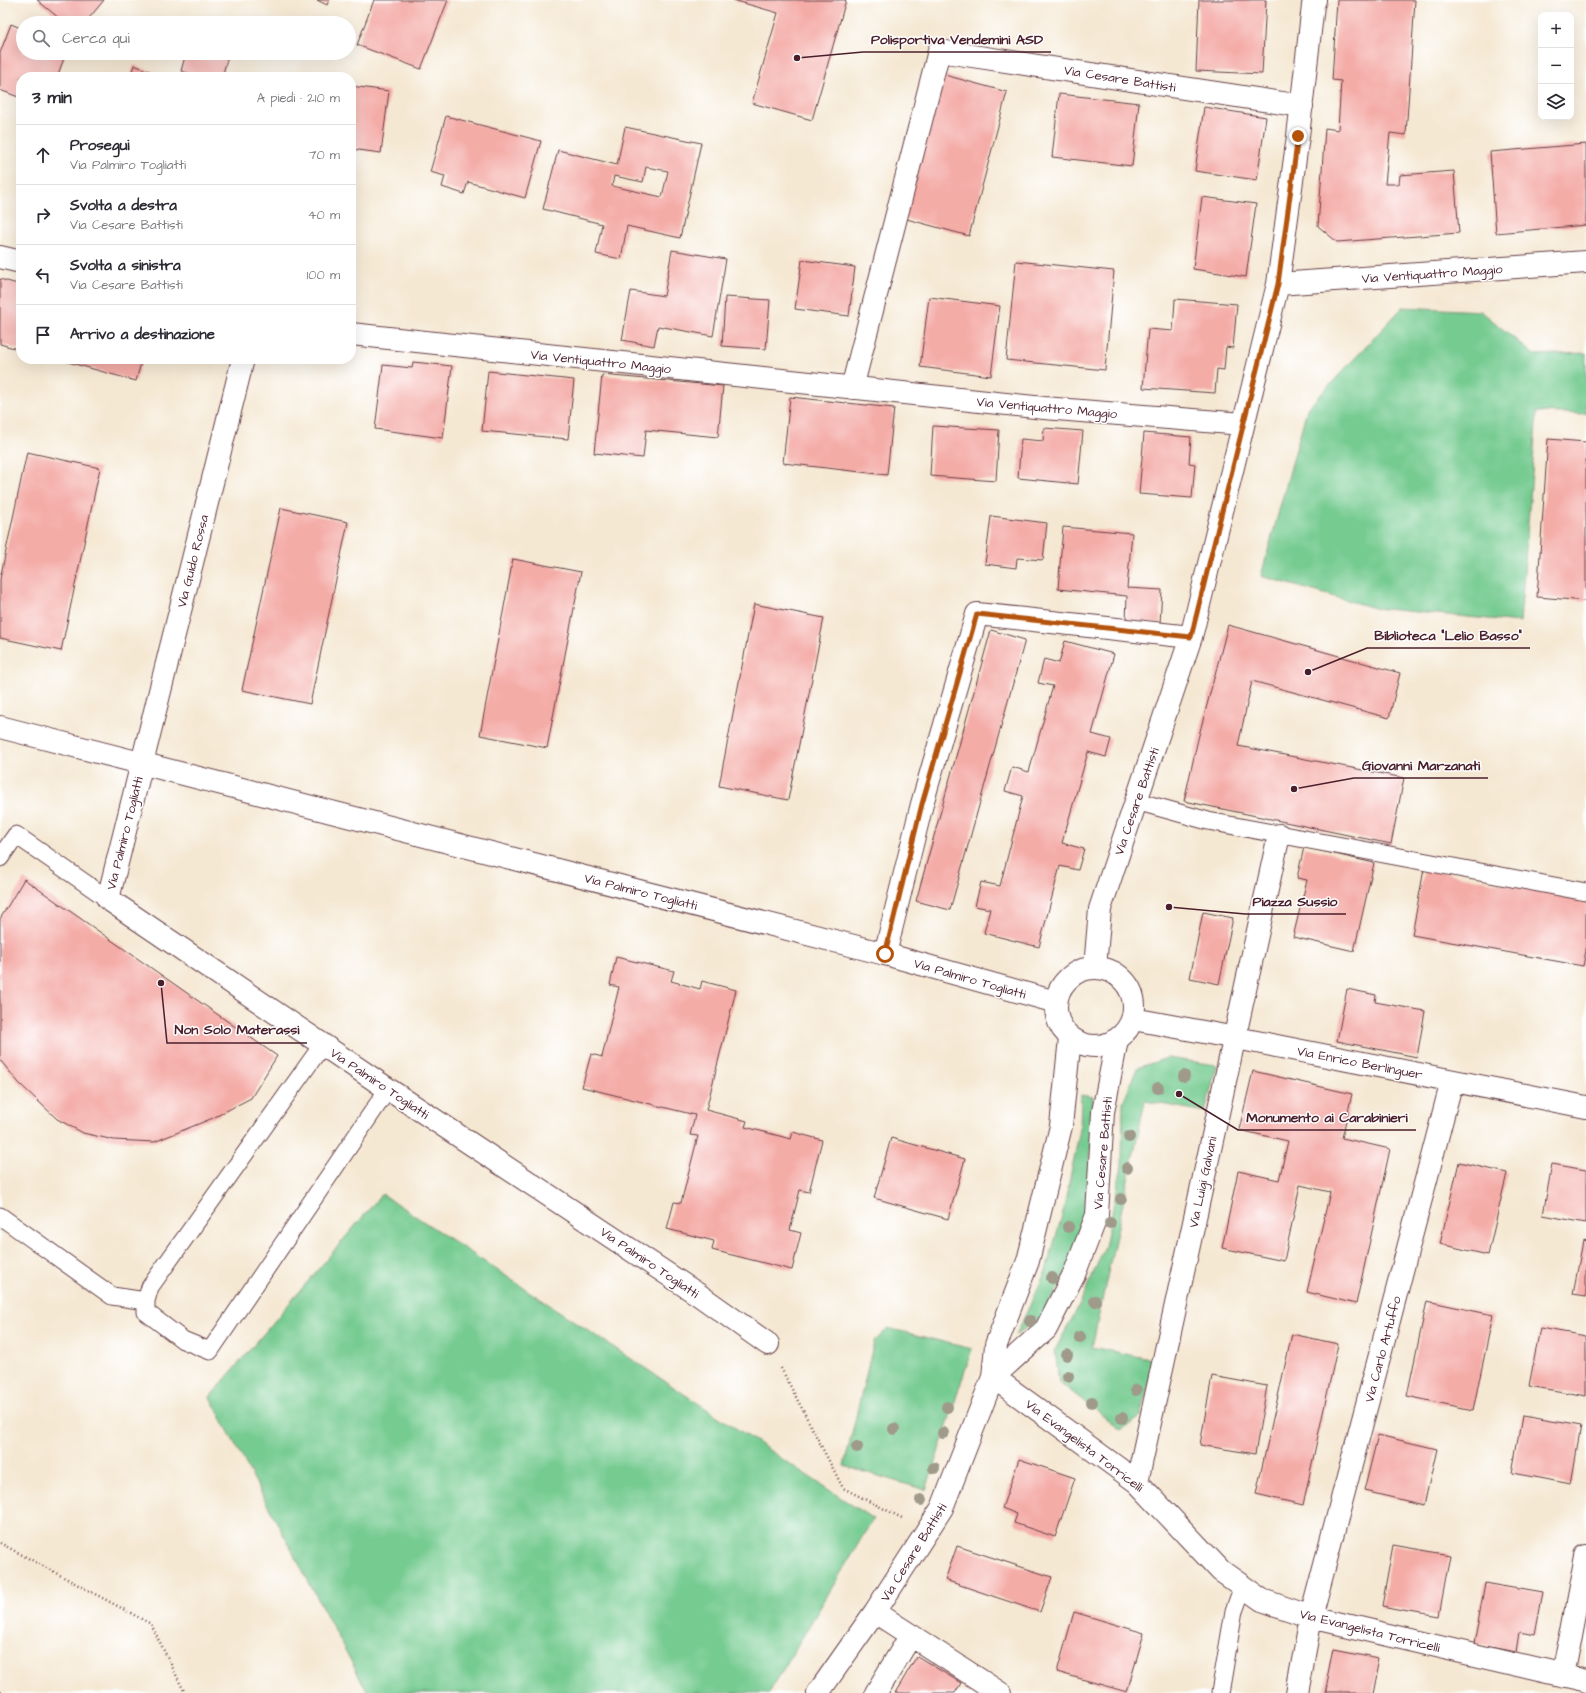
<!DOCTYPE html>
<html lang="it">
<meta charset="utf-8">
<style>
body{margin:0;font-family:"Architects Daughter",sans-serif;background:#f7f7f7;color:#2b2b33}
.controls{position:absolute;right:12px;top:12px;display:grid;overflow:hidden;border-radius:8px;box-shadow:0 4px 16px #0002}
.controls button{width:36px;height:36px;display:grid;place-items:center;padding:0;border:0;border-bottom:1px solid #e1e1e2;background:#fff;color:#2b2b33;font:20px sans-serif}
.stop{position:absolute;width:12px;height:12px;margin:-9px;border:3px solid #b45309;border-radius:50%;background:#fff}
.stop.end{background:#b45309;border-color:#fff;box-shadow:0 1px 4px #0008}
.list{margin:0;padding:0;list-style:none}
h2{display:flex;justify-content:space-between;align-items:center;height:52px;margin:0;padding:0 16px;font-size:17px}
h2 small{font-size:13px;font-weight:400;color:#7c7c81}
.list li{display:grid;grid-template-columns:26px 1fr auto;gap:12px;align-items:center;box-sizing:border-box;height:60px;padding:0 16px;border-top:1px solid #e1e1e2}
.list b{display:block;font-size:15px;white-space:nowrap}
.list p{margin:0;font-size:13px;white-space:nowrap;color:#7c7c81}
.list em{font-size:13px;font-style:normal;color:#7c7c81}
.icon{flex:none;width:22px;height:22px;fill:none;stroke:currentColor;stroke-width:2;stroke-linecap:round;stroke-linejoin:round}
.map{position:relative;flex:none;width:1586px;height:1693px;overflow:hidden}
.search{position:absolute;background:#fff;box-shadow:0 4px 16px #0002;left:16px;top:16px;width:340px;height:44px;display:flex;align-items:center;gap:10px;box-sizing:border-box;padding:0 14px;border-radius:22px;color:#7c7c81;font-size:15px}
.panel{position:absolute;background:#fff;box-shadow:0 4px 16px #0002;left:16px;top:72px;width:340px;height:292px;border-radius:16px}
.map>svg:first-child{display:block}
</style>
<div class="map">
<svg width="1586" height="1693" viewBox="0 0 1586 1693">
<rect width="100%" height="100%" fill="#fff"/>
<filter id="ink" filterUnits="userSpaceOnUse"><feTurbulence type="fractalNoise" baseFrequency=".025" numOctaves="2"/><feDisplacementMap in="SourceGraphic" scale="8" xChannelSelector="R" yChannelSelector="G"/><feConvolveMatrix kernelMatrix="1 2 1 2 8 2 1 2 1" color-interpolation-filters="sRGB"/></filter>
<filter id="wash" filterUnits="userSpaceOnUse"><feTurbulence type="fractalNoise" baseFrequency=".012" numOctaves="4" result="noise"/><feDisplacementMap in="SourceGraphic" scale="16" xChannelSelector="R" yChannelSelector="G"/><feGaussianBlur stdDeviation="0.9" result="paint"/><feColorMatrix in="noise" values="0 0 0 0 0 0 0 0 0 0 0 0 0 0 0 0 0 1.4 0 .05"/><feComposite in="paint" operator="in"/></filter>
<g filter="url(#wash)">
<rect width="100%" height="100%" fill="#f5e8d3"/>
<path fill="#74cb90" stroke="#5f755e" d="M1403,307L1481,311L1534,355L1586,353V414L1537,412L1520,622L1374,608L1261,576L1307,409Z
M1167,1058L1217,1065L1205,1112L1145,1101L1092,1347L1154,1360L1141,1417L1121,1430L1059,1382L1055,1350L1080,1304L1105,1246L1122,1165L1123,1102L1137,1068Z
M1081,1095L1093,1097V1131L1085,1213L1072,1262L1042,1317L1016,1335L1046,1271L1063,1212L1080,1129Z
M382,1194L873,1519L769,1693H368L210,1397Z
M888,1328L972,1349L926,1490L844,1466L874,1342Z"/>
<g id="blocks">
<path fill="#f4aca7" fill-rule="evenodd" d="M37,0H104L85,23H65Z
M317,0H329L327,5Z
M374,0H448L421,69L357,45Z
M733,0H846L812,120L752,103L778,13Z
M1199,0H1266L1262,74L1196,71Z
M1337,0H1415L1406,135L1390,133L1385,184H1399L1400,175L1454,171L1459,233L1337,242L1318,226L1325,128L1338,130L1341,81L1332,80Z
M11,24L23,29V53H66L57,77H21V98L0,90V53Z
M186,53H217L228,56L222,77H201L181,71Z
M134,65L165,77H130Z
M941,74L1007,92L969,236L903,218Z
M351,86L389,91L381,153L351,149Z
M1059,94L1139,103L1132,166L1052,157Z
M1204,107L1266,117L1257,180L1195,171Z
M446,116L541,141L525,198L468,182L464,194L442,187L445,176L430,172Z
M625,127L701,143L680,238L627,226L621,259L596,254L602,224L543,209L558,150L617,165ZM646,167L668,171L662,197L612,186L614,176L643,182Z
M1586,144V225L1496,233L1490,152Z
M1202,197L1256,204L1246,277L1193,269Z
M672,250L726,259L713,336L658,326L654,346L622,340L631,291L664,296Z
M802,260L855,267L849,316L795,309Z
M1016,261L1114,271L1105,370L1006,360Z
M0,279L21,285V350L0,344Z
M725,297L770,300L766,349L722,346Z
M929,297L1000,306L991,376L920,367Z
M1175,299L1237,304L1233,348L1226,347L1224,370L1217,369L1215,393L1143,388L1148,329L1173,331Z
M57,359H142L136,381Z
M413,362L452,366L443,438L375,429L383,365L412,368Z
M488,371L574,380L568,439L482,431Z
M602,375L723,386L718,437L646,430L643,458L594,453Z
M790,397L894,408L887,475L783,463Z
M933,426L999,430L996,481L930,476Z
M1044,428L1083,431L1078,484L1018,478L1021,439L1043,441Z
M1144,433L1191,437L1189,463L1195,464L1192,498L1139,494Z
M1548,439L1586,442V601L1537,597Z
M27,452L100,468L61,651L0,638V579Z
M281,508L348,522L310,704L242,690Z
M991,516L1047,523L1043,560L1017,558L1016,568L985,564Z
M1063,527L1132,533L1127,588L1162,590L1160,623L1126,621L1127,596L1058,589Z
M513,559L581,572L547,748L480,735Z
M754,604L824,618L788,800L719,786Z
M1228,625L1400,673L1389,718L1252,681L1238,746L1404,778L1391,844L1184,801L1198,739Z
M991,630L1025,640L950,910L916,901Z
M1065,641L1114,654L1092,734L1111,739L1106,757L1088,752L1062,843L1084,849L1078,870L1060,866L1039,947L984,933L990,909L975,906L981,882L1000,886L1023,796L1005,791L1012,767L1029,772L1053,686L1038,683L1044,659L1059,663Z
M1304,847L1374,863L1354,951L1293,937L1307,880L1297,878Z
M1424,869L1586,899V951L1583,966L1412,935Z
M24,879L277,1056L251,1098L213,1118L154,1142L114,1140L83,1133L57,1119L19,1083L0,1060V919Z
M1203,912L1233,918L1219,984L1190,978Z
M616,957L674,971L671,981L700,989L702,981L736,990L706,1110L747,1121L745,1127L791,1139L793,1132L822,1140L809,1192L800,1190L790,1230L801,1233L792,1270L712,1250L714,1241L667,1229L674,1202L681,1203L698,1136L690,1135L695,1115L582,1087L591,1054L602,1057L619,987L610,985Z
M1347,989L1376,995L1375,1002L1425,1011L1417,1057L1337,1041Z
M1253,1071L1352,1094L1342,1138L1390,1149L1356,1304L1307,1292L1330,1192L1300,1185L1284,1261L1222,1248L1238,1171L1279,1180L1288,1141L1239,1130Z
M891,1138L965,1159L948,1219L874,1198Z
M1459,1162L1507,1173L1488,1255L1440,1244Z
M1552,1164L1586,1170V1223L1543,1215Z
M1583,1241L1586,1242V1296L1573,1294Z
M1427,1301L1493,1315L1473,1410L1407,1396Z
M1540,1328L1586,1336V1396L1529,1386Z
M1292,1334L1338,1344L1303,1505L1256,1494Z
M1212,1376L1267,1386L1255,1454L1200,1445Z
M1522,1416L1581,1426L1571,1484L1512,1473Z
M1378,1435L1437,1449L1424,1505L1364,1491Z
M1019,1459L1075,1478L1055,1537L1014,1523L1017,1514L1002,1508Z
M1393,1545L1450,1555L1439,1616L1382,1606Z
M957,1546L1052,1577L1040,1612L945,1580Z
M1485,1583L1543,1593L1535,1635L1519,1632L1516,1652L1474,1644Z
M1074,1612L1144,1633L1127,1692L1057,1672Z
M1333,1649L1380,1658L1373,1693H1324Z
M917,1656L961,1683L955,1693H895Z"/>
</g>
</g>
<g filter="url(#ink)">
<use href="#blocks" fill-opacity="0" stroke="#643d44" stroke-width="1"/>
<g fill="none" stroke-linecap="round" stroke-linejoin="round">
<g stroke="#643d44" stroke-width="19">
<path id="service" d="M1136,801L1208,821L1586,892
M0,858L16,835L108,899
M323,1044L150,1287L146,1301V1312L183,1340L210,1351L388,1089
M0,1216L112,1296L146,1301
M1220,1693L1234,1611L1243,1586"/>
</g>
<g stroke="#643d44" stroke-width="24">
<path id="minor" d="M0,257L21,262
M1278,284L1586,262
M351,334L1044,408L1243,424
M243,359L108,899L388,1089L699,1295L768,1344
M852,388L939,51L1302,106
M0,727L885,954L1056,1002
M885,954L922,804L977,614L1191,637
M1056 1007a39 39 0 1 1 78 0a39 39 0 1 1-78 0Z
M1095,968L1100,909L1191,637L1278,284L1298,136L1313,5L1315,0
M1133,1019L1236,1038L1586,1107
M993,1377L1137,1482L1221,1571L1262,1600L1311,1617L1586,1681
M993,1377L1046,1329L1075,1272L1097,1215L1103,1112L1117,1040
M1137,1482L1279,835
M875,1612L1000,1693
M1563,1676L1586,1556
M818,1693L875,1612L942,1508L993,1377L996,1345L1028,1261L1061,1126L1070,1038
M876,1693L911,1635
M1297,1693L1311,1617L1452,1081"/>
</g>
<path stroke="#643d44" stroke-width="2.5" stroke-dasharray="1 3" stroke-linecap="butt" d="M781,1368L843,1488L902,1518
M0,1543L151,1624L185,1693"/>
<use href="#service" stroke="#fff" stroke-width="17"/>
<use href="#minor" stroke="#fff" stroke-width="22"/>
<path stroke="#4a1f2b" stroke-width="3" stroke-dasharray="6 3" stroke-linecap="butt" d="M0,1692L1,1693"/>
</g>
<g fill="#9f9a8a">
<circle cx="1184" cy="1076" r="6"/>
<circle cx="1158" cy="1088" r="6"/>
<circle cx="1129" cy="1137" r="6"/>
<circle cx="1127" cy="1168" r="6"/>
<circle cx="1121" cy="1199" r="6"/>
<circle cx="1110" cy="1223" r="6"/>
<circle cx="1068" cy="1227" r="6"/>
<circle cx="1052" cy="1278" r="6"/>
<circle cx="1095" cy="1301" r="6"/>
<circle cx="1030" cy="1321" r="6"/>
<circle cx="1080" cy="1337" r="6"/>
<circle cx="1067" cy="1355" r="6"/>
<circle cx="1068" cy="1376" r="6"/>
<circle cx="1136" cy="1390" r="6"/>
<circle cx="1092" cy="1402" r="6"/>
<circle cx="947" cy="1407" r="6"/>
<circle cx="1122" cy="1418" r="6"/>
<circle cx="894" cy="1429" r="6"/>
<circle cx="943" cy="1433" r="6"/>
<circle cx="857" cy="1447" r="6"/>
<circle cx="934" cy="1468" r="6"/>
<circle cx="921" cy="1500" r="6"/>
</g>
</g>
<g fill="none" stroke-linecap="round" stroke-linejoin="round" filter="url(#ink)">
<path stroke="#b45309" stroke-width="5" d="M885,954L922,804L977,614L1191,637L1278,284L1298,136"/>
</g>
<g text-anchor="middle" stroke-width="3" stroke-linejoin="round" paint-order="stroke">
<g font-size="13" fill="#4a1f2b" stroke="#fff">
<text transform="translate(1120 78) rotate(9)" y="5">Via Cesare Battisti</text>
<text transform="translate(1432 273) rotate(-4)" y="5">Via Ventiquattro Maggio</text>
<text transform="translate(601 361) rotate(6)" y="5">Via Ventiquattro Maggio</text>
<text transform="translate(1047 407) rotate(5)" y="5">Via Ventiquattro Maggio</text>
<text transform="translate(192 561) rotate(-76)" y="5">Via Guido Rossa</text>
<text transform="translate(1136 801) rotate(-71)" y="5">Via Cesare Battisti</text>
<text transform="translate(124 833) rotate(-76)" y="5">Via Palmiro Togliatti</text>
<text transform="translate(641 891) rotate(14)" y="5">Via Palmiro Togliatti</text>
<text transform="translate(970 978) rotate(16)" y="5">Via Palmiro Togliatti</text>
<text transform="translate(1360 1062) rotate(11)" y="5">Via Enrico Berlinguer</text>
<text transform="translate(380 1083) rotate(34)" y="5">Via Palmiro Togliatti</text>
<text transform="translate(1102 1153) rotate(-85)" y="5">Via Cesare Battisti</text>
<text transform="translate(1202 1182) rotate(-78)" y="5">Via Luigi Galvani</text>
<text transform="translate(650 1262) rotate(34)" y="5">Via Palmiro Togliatti</text>
<text transform="translate(1382 1349) rotate(-75)" y="5">Via Carlo Artuffo</text>
<text transform="translate(1085 1445) rotate(37)" y="5">Via Evangelista Torricelli</text>
<text transform="translate(913 1552) rotate(-58)" y="5">Via Cesare Battisti</text>
<text transform="translate(1370 1630) rotate(14)" y="5">Via Evangelista Torricelli</text>
</g>
</g>
<path fill="none" stroke="#4a1f2b" stroke-width="1.5" d="M797 58L863 52H1051M1308 672L1367 648H1530M1294 789L1354 778H1488M1169 907L1245 914H1346M161 983L167 1043H307M1179 1094L1238 1130H1416"/>
<g fill="#4a1f2b" stroke="#fff" stroke-width="1.5">
<circle cx="797" cy="58" r="4"/>
<circle cx="1308" cy="672" r="4"/>
<circle cx="1294" cy="789" r="4"/>
<circle cx="1169" cy="907" r="4"/>
<circle cx="161" cy="983" r="4"/>
<circle cx="1179" cy="1094" r="4"/>
</g>
<g font-size="14" text-anchor="middle" font-weight="bold" fill="#4a1f2b" stroke="#fff" stroke-width="3" stroke-linejoin="round" paint-order="stroke">
<text x="957" y="44">Polisportiva Vendemini ASD</text>
<text x="1448" y="640">Biblioteca "Lelio Basso"</text>
<text x="1421" y="770">Giovanni Marzanati</text>
<text x="1295" y="906">Piazza Sussio</text>
<text x="237" y="1034">Non Solo Materassi</text>
<text x="1327" y="1122">Monumento ai Carabinieri</text>
</g>
</svg>
<div class="controls">
<button>+</button>
<button>−</button>
<button><svg class="icon" aria-label="layers" viewBox="0 0 24 24"><path d="M12 4l9 5-9 5-9-5zM3 14l9 5 9-5"/></svg></button>
</div>
<div class="stop" style="left:885px;top:954px"></div>
<div class="stop end" style="left:1298px;top:136px"></div>
<div class="search"><svg class="icon" aria-label="search" viewBox="0 0 24 24"><circle cx="10" cy="10" r="6"/><path d="M15 15l6 6"/></svg>Cerca qui</div>
<section class="panel">
<h2>3 min<small>A piedi · 210 m</small></h2>
<ul class="list">
<li><svg class="icon" aria-label="ahead" viewBox="0 0 24 24"><path d="M12 20V5M6 11l6-6 6 6"/></svg><div><b>Prosegui</b><p>Via Palmiro Togliatti</p></div><em>70 m</em></li>
<li><svg class="icon" aria-label="right" viewBox="0 0 24 24"><path d="M7 20v-9h11M14 6l5 5-5 5"/></svg><div><b>Svolta a destra</b><p>Via Cesare Battisti</p></div><em>40 m</em></li>
<li><svg class="icon" aria-label="left" viewBox="0 0 24 24"><path d="M17 20v-9H6M10 6l-5 5 5 5"/></svg><div><b>Svolta a sinistra</b><p>Via Cesare Battisti</p></div><em>100 m</em></li>
<li><svg class="icon" aria-label="arrive" viewBox="0 0 24 24"><path d="M6 21V4h12l-3 4 3 4H6"/></svg><div><b>Arrivo a destinazione</b></div></li>
</ul>
</section>
</div>
